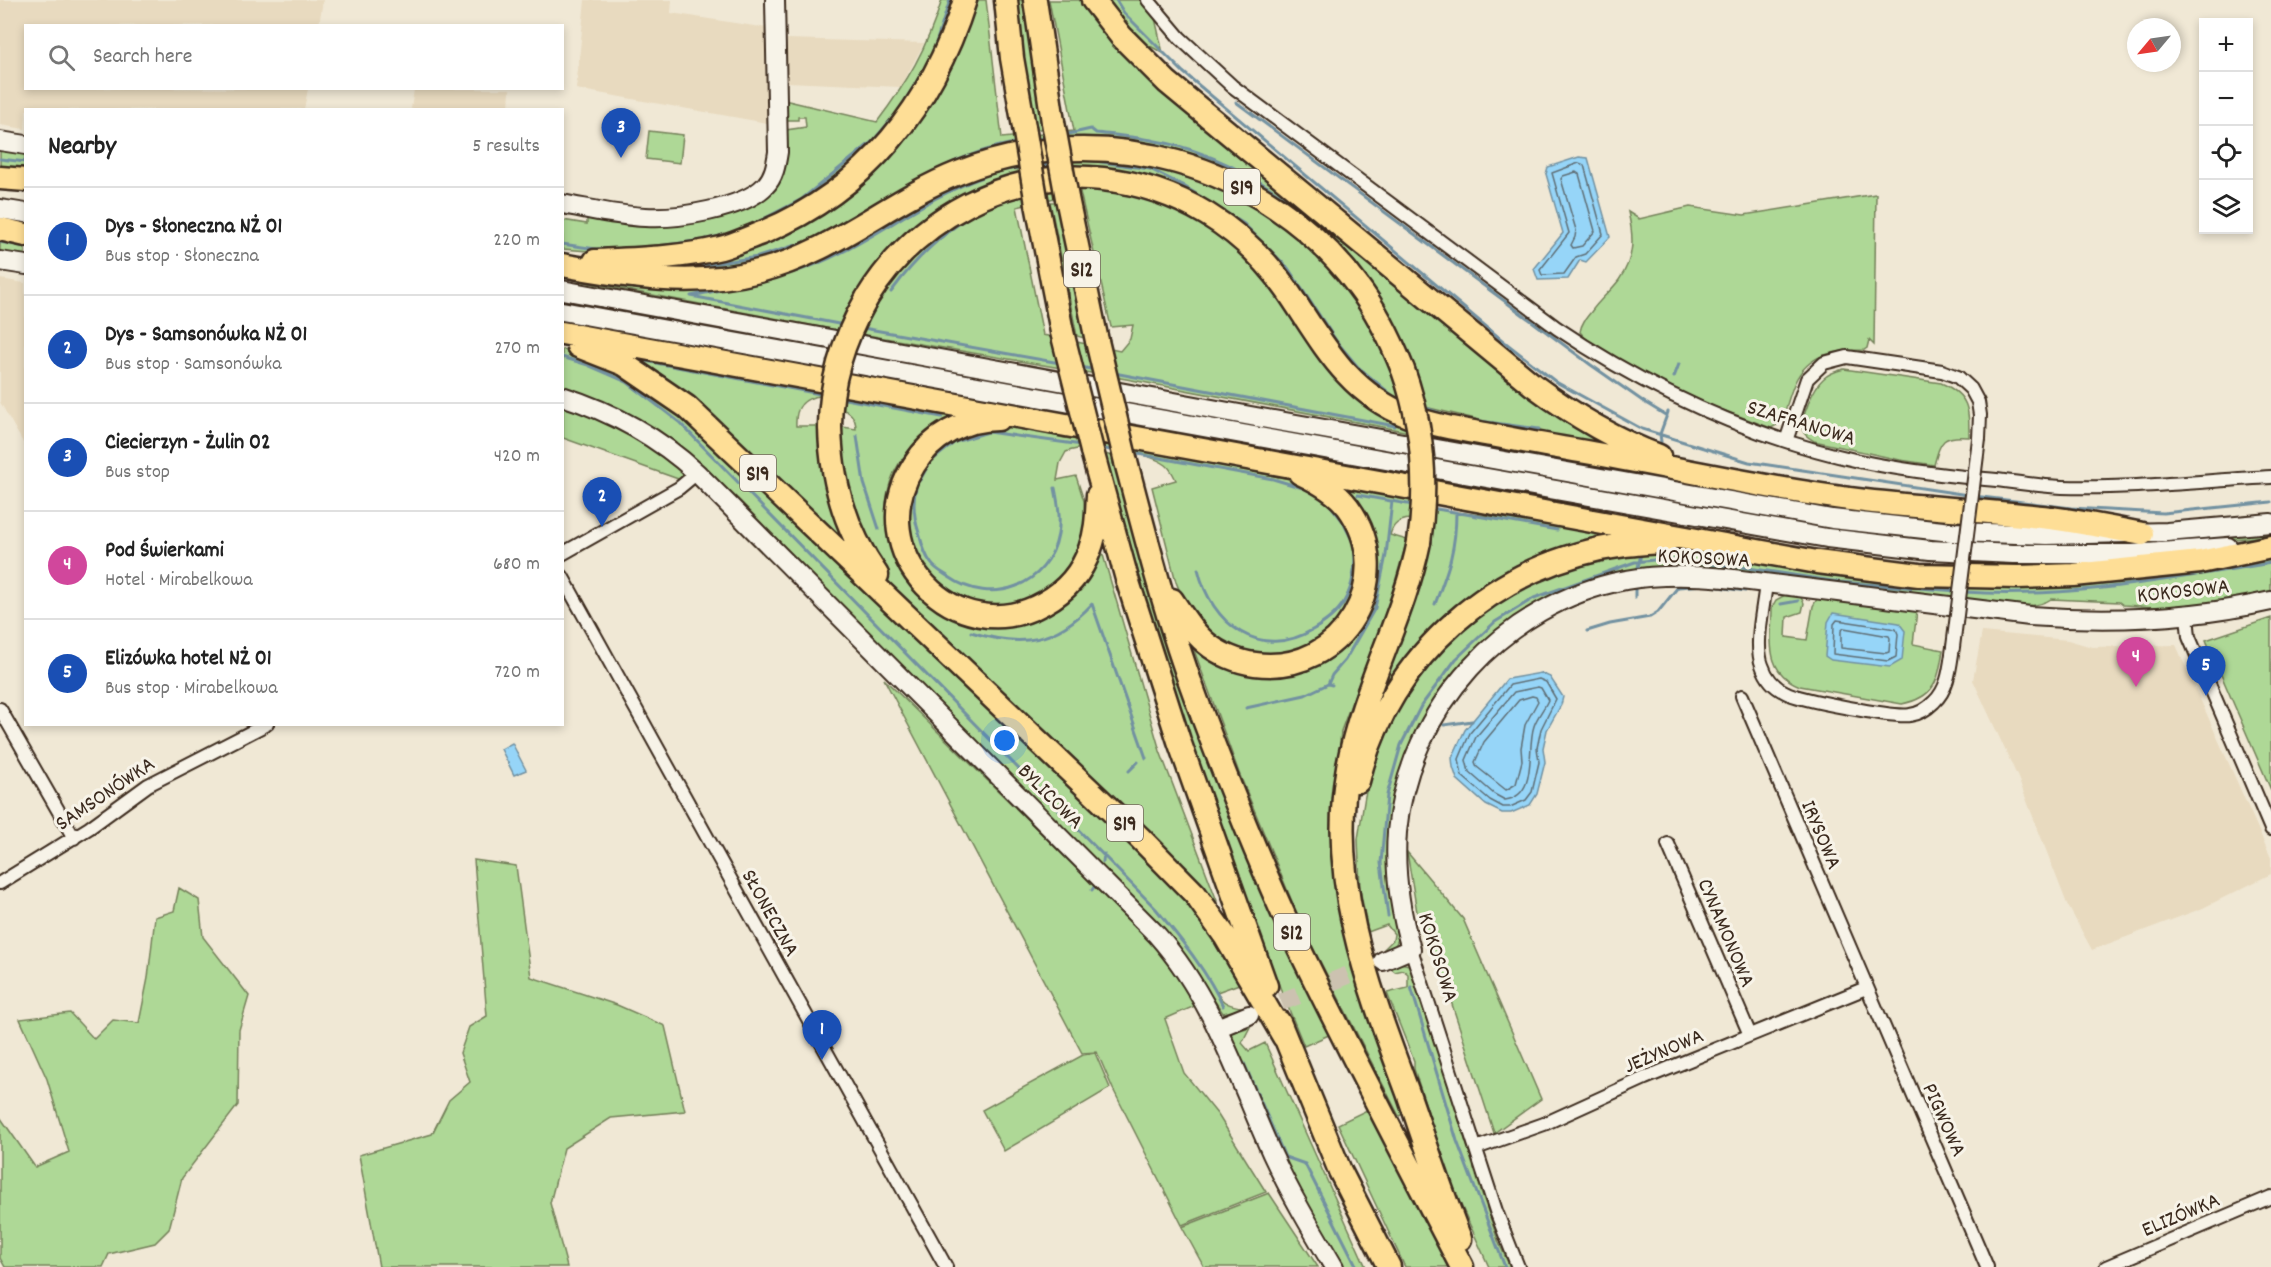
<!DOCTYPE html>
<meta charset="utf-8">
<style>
body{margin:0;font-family:Dekko,sans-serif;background:#f6f6f6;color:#222}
.controls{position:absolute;right:18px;top:18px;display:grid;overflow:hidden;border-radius:0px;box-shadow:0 3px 9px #0003}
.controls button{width:54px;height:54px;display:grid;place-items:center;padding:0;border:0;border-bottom:2px solid #e0e0e0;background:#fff;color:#222;font:30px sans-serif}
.compass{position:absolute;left:2127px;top:18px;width:54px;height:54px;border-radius:50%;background:#fff;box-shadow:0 3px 9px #0003;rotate:241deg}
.you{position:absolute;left:1005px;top:741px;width:21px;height:21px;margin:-15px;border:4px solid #fff;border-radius:50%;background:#1a73e8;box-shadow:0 0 0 9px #1a73e833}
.badge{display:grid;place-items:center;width:39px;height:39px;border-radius:50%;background:#3b2a1e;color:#fff;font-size:20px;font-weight:700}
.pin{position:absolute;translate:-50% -50px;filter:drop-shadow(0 2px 3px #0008)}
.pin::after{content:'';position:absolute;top:32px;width:21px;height:18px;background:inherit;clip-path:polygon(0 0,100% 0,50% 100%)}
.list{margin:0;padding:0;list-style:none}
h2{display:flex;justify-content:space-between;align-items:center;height:78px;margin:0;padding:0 24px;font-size:26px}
h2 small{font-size:20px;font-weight:400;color:#767676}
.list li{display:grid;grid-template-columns:39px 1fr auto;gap:18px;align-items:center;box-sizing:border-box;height:108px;padding:0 24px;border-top:2px solid #e0e0e0}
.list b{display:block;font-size:22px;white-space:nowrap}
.list p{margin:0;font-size:20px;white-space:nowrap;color:#767676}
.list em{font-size:20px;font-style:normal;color:#767676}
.icon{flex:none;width:33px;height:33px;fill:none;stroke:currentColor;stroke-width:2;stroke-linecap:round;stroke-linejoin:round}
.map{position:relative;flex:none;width:2271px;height:1267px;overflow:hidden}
.search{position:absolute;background:#fff;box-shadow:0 3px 9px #0003;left:24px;top:24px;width:540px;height:66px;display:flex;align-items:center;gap:15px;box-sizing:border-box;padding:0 21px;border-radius:0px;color:#767676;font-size:22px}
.panel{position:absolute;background:#fff;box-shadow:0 3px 9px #0003;left:24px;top:108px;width:540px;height:618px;border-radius:0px}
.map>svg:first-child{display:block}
</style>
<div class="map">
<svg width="2271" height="1267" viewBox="0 0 2271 1267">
<rect width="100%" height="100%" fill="#f0e8d5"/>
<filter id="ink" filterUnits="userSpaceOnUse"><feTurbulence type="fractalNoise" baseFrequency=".0167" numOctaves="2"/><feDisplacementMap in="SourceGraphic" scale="12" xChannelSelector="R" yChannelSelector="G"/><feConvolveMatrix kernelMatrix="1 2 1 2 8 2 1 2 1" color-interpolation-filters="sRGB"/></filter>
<g filter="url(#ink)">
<path fill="#e8dabf" d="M0,0H323L319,25L26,26V88L308,89L304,109L26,110L25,129L0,125Z
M585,0H672L671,13L767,28V123L576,89Z
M787,39L924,43L901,87L787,82Z
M414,89H510L509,109H411Z
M0,279L25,283V446L0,402Z
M1982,632L2068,640L2092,647L2176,645L2271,858V874L2203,908L2092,950L2067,904L2018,778L1973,680Z"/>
<path fill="#aed896" stroke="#74815a" stroke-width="1.5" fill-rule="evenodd" d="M942,0H959L915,99L827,190L725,239L626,254L563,249L562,220L587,224V219L754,204L786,130L806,127L805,117H798V120H787L785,116L784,100L877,122C908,81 926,50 942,0Z
M971,0H986L1002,138L1074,131L1049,0H1085L1637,457L1425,407L1368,288L1215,164L1028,144L998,148L950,165L817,243L760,263L687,273L647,264L851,189Z
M1015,0H1023L1044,128L1035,130Z
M1103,0H1141L1155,18L1163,53L1131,36Z
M649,131L683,135L680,163L646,159Z
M0,149L25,153V172L0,167Z
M1041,158L1150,163L1248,200L1321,255L1364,313L1382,347L1402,406L1389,401L1337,354L1184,193L999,185L858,294L846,310L837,330L563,278L562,271L725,285L956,180Z
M1080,184L1150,195L1232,239L1373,407L1987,521L1938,520L1791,501L1639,475L1126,379L855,333L869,305L938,230L1015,194ZM1080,192L1111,327L1133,325L1130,339L1120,351L1043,335L1017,207Z
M1876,194L1874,345L1869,340L1867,348L1864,350C1835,350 1809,353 1795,382C1789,395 1786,410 1781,423L1771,428L1704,403L1644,374L1590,343L1580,332C1581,324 1586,318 1591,312C1599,300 1611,291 1619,280C1635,257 1634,237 1628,212L1639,219L1690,207L1744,215Z
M1050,202H1056L1084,338L1077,336Z
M0,237L25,242V260L0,255Z
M562,297L1847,527L2271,528V536L2209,541L2059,549L1940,543L1855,536L563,307Z
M562,349L596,358L670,404L1108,820L1196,910L1239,984L1217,992C1222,1005 1234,1006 1246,1008L1223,1013L1173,940L738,499C709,472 679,442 644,422C618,407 590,397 563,387Z
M611,351L820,389V396C801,398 795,409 796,426H818C817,473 833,515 855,555Z
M1844,369L1941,383C1969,395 1969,409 1969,437C1942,435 1941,440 1934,465L1900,460L1814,441C1809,438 1805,436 1803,431C1799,420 1814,387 1823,379C1829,373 1836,371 1844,369Z
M839,390L955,413L953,418C937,429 919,439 906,454C867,500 888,577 938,606C952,614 982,620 999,625L1101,548L1160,751L1217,901L1211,902L888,582L860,541L835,426L856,429C856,417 849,409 837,409Z
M563,404L607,419L681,466L683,476L681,480L563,438Z
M1015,426L1064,438L1143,449L1304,482L1340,508L1355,534L1359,578L1342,620L1299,652L1262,657L1227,648L1188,611L1176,582L1152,487L1176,480C1173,474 1171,469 1166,465C1146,451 1088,443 1066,452L1060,463L1057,480L1076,476L1084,501L1085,528L1075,561L1044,595L1007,608L960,602L931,580L910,545L906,507L930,453L981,427Z
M1104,454L1113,456L1149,590L1331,1034L1304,1046C1270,963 1235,880 1207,795C1170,682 1137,568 1104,454Z
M1334,483L1412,494L1410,519C1399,520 1393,524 1390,535L1407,540L1389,603L1341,731L1331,840L1336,890L1347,950L1405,1113L1399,1116L1303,928L1239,773L1191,642L1301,669L1375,580Z
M1433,509L1638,535L1518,567L1482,587L1449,614L1369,725L1426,565Z
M1658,550L1697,551L1894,583L2182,572L2271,559V595L2171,608L2123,605L2119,602L2051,599C2033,612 1996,602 1974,602L1783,579L1754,572L1708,569L1639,571L1490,638L1401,785L1396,921L1395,922L1399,937L1395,946L1383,950L1393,940L1394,934L1387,925L1368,932L1360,889L1358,839L1365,796L1373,764L1392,716L1443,642L1514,588L1584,559Z
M1785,595L1800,596L1804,603L1802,612L1787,617L1786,637L1807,640L1813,606L1817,599L1917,611L1913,644L1943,650C1938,680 1936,697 1902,704L1800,686C1763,671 1772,640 1772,607L1776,600Z
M2271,618V790L2206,640Z
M884,679L1143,933L1179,979L1195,1006L1165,1019L1184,1073L1218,1115L1266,1192L1182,1225L1113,1089L1097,1052L1082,1053Z
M1407,852L1463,919L1541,1099L1494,1133L1448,992L1417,912Z
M474,860L516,866L531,977L617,1005L665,1026L685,1111L611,1118L564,1148L550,1203L567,1267H379L359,1155L432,1134L449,1100L470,1082L460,1053L469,1027L487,1016Z
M179,888L199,900L203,937L249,996L239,1030L238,1105L182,1178L169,1229L155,1243L109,1254L103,1267H5L0,1258V1117L35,1167L69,1152L47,1079L20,1019L70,1013L94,1039L113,1020L139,1023L148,978L155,917L174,911Z
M1396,962L1409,965L1413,972L1481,1191L1499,1243L1510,1267H1489L1451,1183L1414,1069V1061L1387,993L1408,988V974L1403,970L1395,972L1390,968L1395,966Z
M1237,1025L1240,1030L1250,1027L1242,1043L1249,1051L1265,1043L1366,1267H1343L1294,1184L1228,1039L1231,1031Z
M1095,1053L1110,1088L1004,1151L982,1110L1083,1055Z
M1369,1109L1451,1267H1405L1338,1124Z
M1269,1193L1318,1267H1204L1182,1227Z"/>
<path fill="#96d5f8" stroke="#7291a1" stroke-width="1.5" d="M1579,157L1588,158L1610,237L1586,262L1580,260L1568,279L1538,280L1534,269L1563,233L1546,174L1548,167Z
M1833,613L1899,623L1905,631L1902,660L1890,667L1831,660L1825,656L1828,622Z
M1541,673L1550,677L1563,697L1561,705L1547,730L1543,748L1545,762L1537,794L1530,805L1511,813H1502L1486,805L1457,779L1453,767L1452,758L1465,730L1507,679Z
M512,743L526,770L514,775L501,749Z"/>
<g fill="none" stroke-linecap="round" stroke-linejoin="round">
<path stroke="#5f6e75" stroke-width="1.5" d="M1579,163L1584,165L1603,234L1585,254L1576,257L1564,274L1542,275L1540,270L1569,233L1552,173Z
M1576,172L1579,174L1595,231L1582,246L1573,248L1571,245L1575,237L1576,230L1561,179L1563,176Z
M1837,620L1896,629L1898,634L1896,657L1888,661L1833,654L1834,624Z
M1844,628L1889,636L1890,638L1889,652L1886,653L1841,648V631Z
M1539,679L1546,682L1556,699L1541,729L1537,748L1539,762L1532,792L1526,800L1510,807H1503L1490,800L1462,776L1459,759L1470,733L1510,685Z
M1538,687L1541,688L1548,700C1544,709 1537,717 1534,726C1526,749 1539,796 1505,800L1494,794L1469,772L1466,760L1476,737L1514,692Z
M1532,696L1536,697L1538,701L1525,725L1521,748L1522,761L1516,784L1506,790L1477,767L1475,762L1484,742L1519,700Z"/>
<path stroke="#7291a1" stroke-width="3" d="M1116,0L1124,13L1183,72L1502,340L1556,382L1642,429L1749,462L1968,495
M934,49L950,0
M1236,102L1591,365L1644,402L1667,416
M1064,135L1091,129L1096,133C1130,137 1167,140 1200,153C1241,168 1276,191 1311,217
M1034,140L1049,137
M0,159L26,162
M1095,161L1150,169L1182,185L1244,224L1288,268L1337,342L1358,367L1394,397L1403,400
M1039,165L1053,164
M1006,170L1023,167
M851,218C905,186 956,153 1019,142
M750,226L802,199L873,141L900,109L926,66
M0,242L26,247
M562,244L596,249H623
M659,246L703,240L732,233
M697,266L758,257L809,241
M791,273C860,253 915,201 983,177
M735,287L691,296L844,325
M891,292C912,263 935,240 964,220
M863,328L1060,363
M562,357L588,365L627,382L679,422L1156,909C1181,940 1206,969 1223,1006
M635,359L825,395
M1081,367L1095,370
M1114,373L1395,426
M1674,377L1679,364
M840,398L942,417
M1423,407L1448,416
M1458,418L1539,429
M857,436L864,483L879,529
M1661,442L1660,434L1668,412
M1101,448L1115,451
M1133,453L1273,479L1306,489L1327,501L1342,520L1354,544
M920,480L930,462L955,442L988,432L1082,445
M916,488C912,504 914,518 919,533C922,544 924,554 931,563C935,569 943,573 949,577C991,607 1049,586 1058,534C1061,519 1058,503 1055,488
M1358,495L1413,505
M1974,496L2071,508L2163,513L2271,502
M1431,508L1557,530
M1198,569C1211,624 1260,662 1314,629C1326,622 1340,611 1346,598C1353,585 1355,568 1355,553
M1637,572L1641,554
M1635,585V597
M1712,586L1745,591
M1964,592C2068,599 2169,579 2271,563
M1435,604C1448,570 1456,550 1456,512
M1781,604L1798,601
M1587,631L1610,624L1650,617L1658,612L1678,587L1705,585
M971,632C1021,648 1056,643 1092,604L1146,758
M1328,684L1332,675L1345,660L1375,608L1386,555L1392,501
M1246,708L1305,695L1328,684L1332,685
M1444,725L1472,721
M1129,771L1138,762
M1103,862L1104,854
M1092,890L1096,884
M1388,916L1381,863L1387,795L1401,745L1421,706L1456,659L1495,622L1534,598L1635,562L1663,559L1742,567L1839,582L1958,591
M1411,987L1457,1141L1505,1267
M1244,1063L1285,1157L1305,1164L1357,1267"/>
<path stroke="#ccc2b0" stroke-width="18" stroke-dasharray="18 9" stroke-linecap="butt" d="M1256,1012L1376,964"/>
<g stroke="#3b2a1e" stroke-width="16">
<path id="street" d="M1148,0L1180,38L1232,86L1557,328C1649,390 1751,437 1859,461C1901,470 1943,475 1985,479C2011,481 2036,486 2062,487C2131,489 2202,481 2271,477
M1786,441L1807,379L1824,363L1847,357L1942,371L1958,377L1971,389L1978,402L1980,415L1979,439
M562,554L679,488L697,473
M562,576L946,1267
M1766,583C1764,606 1754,644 1762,665C1766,677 1774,687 1785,692C1799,700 1896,718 1910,715C1919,714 1928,708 1934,702C1949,688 1950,666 1953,647
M2187,615L2189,637L2271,829
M1742,696L1987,1267
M0,709L74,838
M1668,844L1750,1035
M0,883L89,828L148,785L267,724
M1411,949L1496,1211L1518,1267
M1476,1148L1544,1124L1645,1078L1866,988
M2106,1267L2271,1197"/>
</g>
<g stroke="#3b2a1e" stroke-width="22">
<path id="secondary" d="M0,141L26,145
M562,204C590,209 617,216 645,217C676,219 743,209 765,186C774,177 776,165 778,152L775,0
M0,209L26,213
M0,261L26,265
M562,290L1256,417L1832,519L1952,532L2047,535L2167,532L2271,523
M562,311L1380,459L1827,538L1930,550L2013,554H2133L2228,547
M562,396C612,412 658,437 697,473L1157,935C1213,998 1238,1079 1272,1154C1290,1193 1312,1230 1334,1267
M1383,961L1411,949C1400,911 1394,872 1397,832C1408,709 1504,603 1626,580C1659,574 1692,575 1725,578L2030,616C2111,622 2191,619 2271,601
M1217,1028L1249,1015"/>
</g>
<g stroke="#3b2a1e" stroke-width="27">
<path id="highway" d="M1006,0L1012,58L1024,127
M1035,0L1053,122
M1093,0L1121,36L1167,82L1533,385C1572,414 1613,439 1659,456
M0,178L26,180
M1067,198L1097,341
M1037,204L1062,332
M0,229L26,235
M595,261C638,259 680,258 721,248C736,244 750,237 764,232C867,189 932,105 965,0
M562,265C629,277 693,288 759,271C835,252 888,201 958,173C1099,116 1267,163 1357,285C1377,311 1391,340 1403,370
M867,298C916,218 1008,168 1103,179C1178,187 1244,228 1287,290C1322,341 1346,392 1408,416C1435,426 1463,430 1491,435C1527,442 1562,448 1597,454C1686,470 1775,490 1865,501C1926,508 1988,511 2050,518C2081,522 2111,528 2142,534
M562,333L1817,562L1919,575L2018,577L2074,575L2200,562L2271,547
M578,346L624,364L687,407L1140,838L1195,894L1225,936L1284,1037
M998,419C963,419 932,436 914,465C859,551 956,653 1044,603C1066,591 1082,572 1090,549C1097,531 1097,513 1098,495
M830,427C831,481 846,531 877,575
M1092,451L1127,579L1179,741L1266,986
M1126,462C1147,542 1168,624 1197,701C1228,784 1261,868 1299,948C1351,1055 1407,1161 1462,1267
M1419,542C1403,620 1362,689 1348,767C1327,881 1369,988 1408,1093C1425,1142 1441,1191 1460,1239
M1172,600C1182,615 1192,631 1206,643C1219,654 1238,662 1255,664C1342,676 1400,578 1348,507C1336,491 1317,481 1300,473
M1358,781C1388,656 1498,560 1625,545C1638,544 1652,542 1666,542
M1279,1022L1340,1171L1389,1267"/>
</g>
<use href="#street" stroke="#f7f3e8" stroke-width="12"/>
<use href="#secondary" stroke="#f7f3e8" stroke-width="18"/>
<use href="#highway" stroke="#fede96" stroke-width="22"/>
<g stroke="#3b2a1e" stroke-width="16" stroke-linecap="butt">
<path id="street-bridge" d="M1953,647L1979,439"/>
</g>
<g stroke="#3b2a1e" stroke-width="27" stroke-linecap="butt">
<path id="highway-bridge" d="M1053,122L1067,198
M1024,127L1037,204
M1062,332L1092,451
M1097,341L1126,462
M1403,370C1423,426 1428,483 1419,542
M830,427C830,381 844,338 867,298"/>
</g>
<use href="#street-bridge" stroke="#f7f3e8" stroke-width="12"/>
<use href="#highway-bridge" stroke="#fede96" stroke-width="22"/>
</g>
</g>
<g text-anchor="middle" stroke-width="6" stroke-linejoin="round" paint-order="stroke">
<g fill="#f7f3e8" stroke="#73665b" stroke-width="1.5">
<rect x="1224" y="169" width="36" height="36" rx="4.5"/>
<rect x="1064" y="251" width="36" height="36" rx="4.5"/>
<rect x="740" y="455" width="36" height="36" rx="4.5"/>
<rect x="1107" y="805" width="36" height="36" rx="4.5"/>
<rect x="1274" y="914" width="36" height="36" rx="4.5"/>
</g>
<g font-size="21" font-weight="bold" fill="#3b2a1e">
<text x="1242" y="194">S19</text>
<text x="1082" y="276">S12</text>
<text x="758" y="480">S19</text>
<text x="1125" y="830">S19</text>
<text x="1292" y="939">S12</text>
</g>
<g font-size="22" fill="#3b2a1e" stroke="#f7f3e8">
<text transform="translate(1802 421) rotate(17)" y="8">SZAFRANOWA</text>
<text transform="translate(1704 556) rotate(3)" y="8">KOKOSOWA</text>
<text transform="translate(2183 589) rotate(-6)" y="8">KOKOSOWA</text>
<text transform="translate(104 792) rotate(-34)" y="8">SAMSONÓWKA</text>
<text transform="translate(1052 795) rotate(45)" y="8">BYLICOWA</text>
<text transform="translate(1823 834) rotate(67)" y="8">IRYSOWA</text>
<text transform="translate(772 912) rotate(61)" y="8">SŁONECZNA</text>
<text transform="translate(1728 932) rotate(67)" y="8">CYNAMONOWA</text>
<text transform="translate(1440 957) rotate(73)" y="8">KOKOSOWA</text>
<text transform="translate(1663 1049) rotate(-23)" y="8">JEŻYNOWA</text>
<text transform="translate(1946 1119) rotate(66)" y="8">PIGWOWA</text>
<text transform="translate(2180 1213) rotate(-23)" y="8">ELIZÓWKA</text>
</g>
</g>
</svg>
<div class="controls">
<button>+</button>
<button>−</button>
<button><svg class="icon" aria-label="locate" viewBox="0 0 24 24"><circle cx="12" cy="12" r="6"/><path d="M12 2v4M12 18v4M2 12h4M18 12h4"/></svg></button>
<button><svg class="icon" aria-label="layers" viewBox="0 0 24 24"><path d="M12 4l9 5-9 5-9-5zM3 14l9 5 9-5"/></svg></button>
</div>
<svg class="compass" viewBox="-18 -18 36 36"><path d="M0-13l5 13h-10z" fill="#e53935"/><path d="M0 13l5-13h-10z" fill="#767676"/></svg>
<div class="you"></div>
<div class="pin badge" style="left:822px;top:1060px;background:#1a4fb4">1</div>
<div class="pin badge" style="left:602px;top:527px;background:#1a4fb4">2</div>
<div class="pin badge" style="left:621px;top:158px;background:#1a4fb4">3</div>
<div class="pin badge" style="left:2136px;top:687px;background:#d1479c">4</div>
<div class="pin badge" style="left:2206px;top:696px;background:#1a4fb4">5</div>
<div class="search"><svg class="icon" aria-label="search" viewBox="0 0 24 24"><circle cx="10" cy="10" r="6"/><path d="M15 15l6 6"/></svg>Search here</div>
<section class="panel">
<h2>Nearby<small>5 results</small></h2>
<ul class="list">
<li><span class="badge" style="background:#1a4fb4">1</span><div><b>Dys - Słoneczna NŻ 01</b><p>Bus stop · Słoneczna</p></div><em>220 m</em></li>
<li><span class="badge" style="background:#1a4fb4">2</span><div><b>Dys - Samsonówka NŻ 01</b><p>Bus stop · Samsonówka</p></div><em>270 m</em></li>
<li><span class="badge" style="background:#1a4fb4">3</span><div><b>Ciecierzyn - Żulin 02</b><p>Bus stop</p></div><em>420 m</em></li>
<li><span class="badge" style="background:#d1479c">4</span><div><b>Pod Świerkami</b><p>Hotel · Mirabelkowa</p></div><em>680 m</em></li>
<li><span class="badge" style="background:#1a4fb4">5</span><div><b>Elizówka hotel NŻ 01</b><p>Bus stop · Mirabelkowa</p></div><em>720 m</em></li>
</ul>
</section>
</div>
